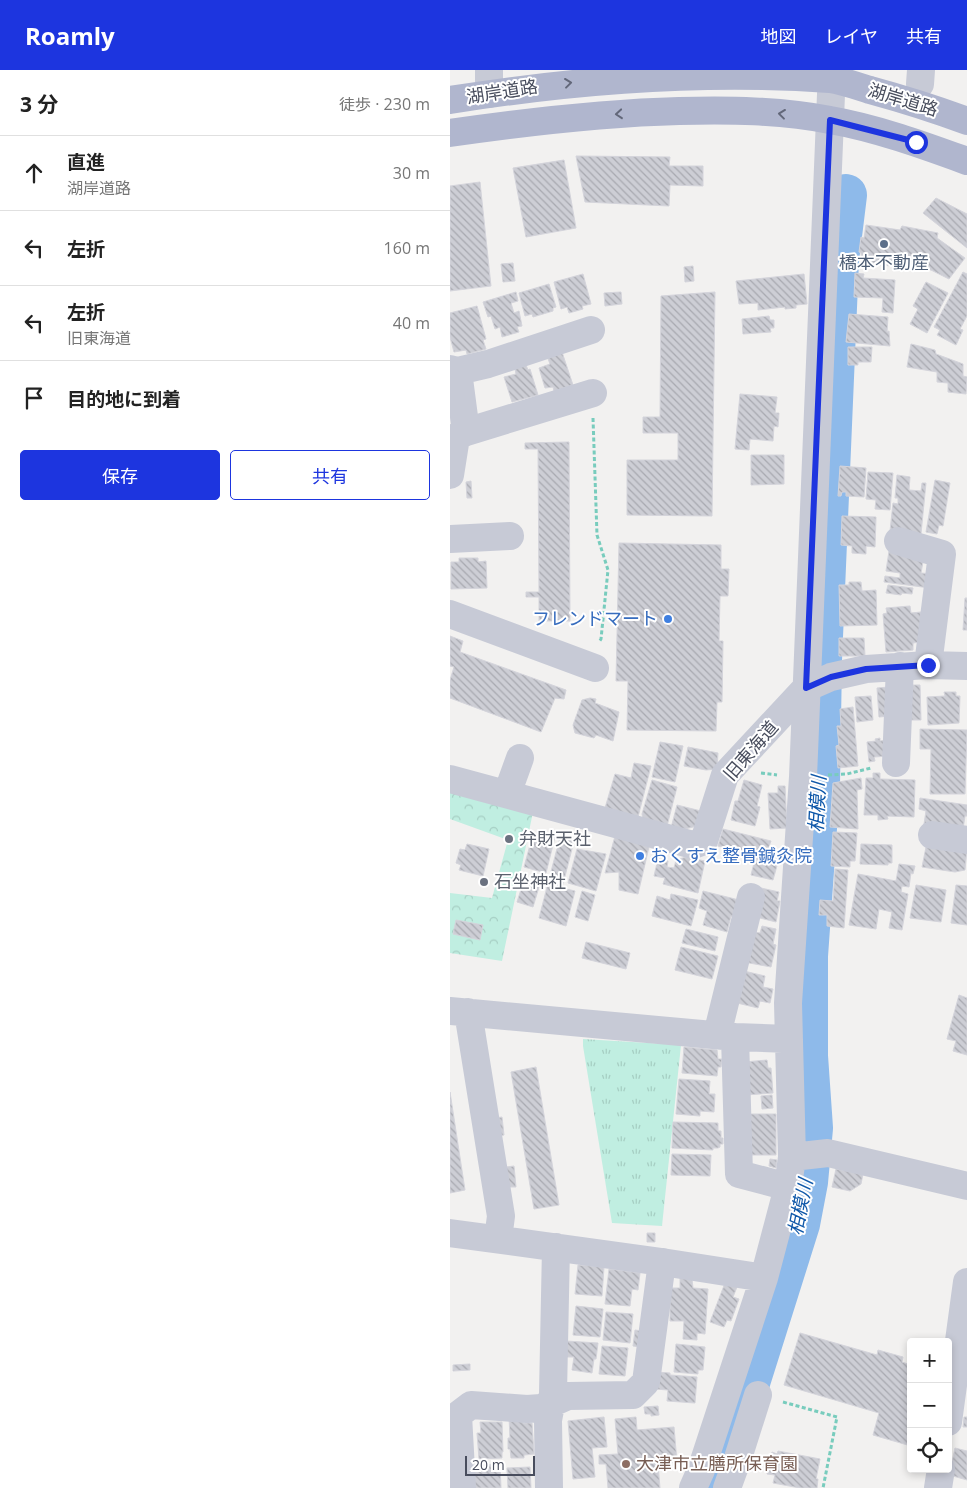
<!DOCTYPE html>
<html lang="ja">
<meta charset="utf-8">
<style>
body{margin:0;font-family:"Open Sans","Noto Sans JP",sans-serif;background:#f6f6f6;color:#222}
.controls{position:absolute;right:15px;bottom:15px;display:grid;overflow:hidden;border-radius:5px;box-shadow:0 2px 8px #0003}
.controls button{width:45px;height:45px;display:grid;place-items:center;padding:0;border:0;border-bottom:1px solid #e0e0e0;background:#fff;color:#222;font:25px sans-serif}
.scale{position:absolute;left:15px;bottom:12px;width:70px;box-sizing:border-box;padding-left:5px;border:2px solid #484d5d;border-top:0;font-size:14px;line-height:18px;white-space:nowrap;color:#484d5d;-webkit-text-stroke:4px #fff;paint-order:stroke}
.stop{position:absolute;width:15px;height:15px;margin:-11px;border:4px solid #1d35df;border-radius:50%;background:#fff}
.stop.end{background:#1d35df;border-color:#fff;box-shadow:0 1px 5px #0008}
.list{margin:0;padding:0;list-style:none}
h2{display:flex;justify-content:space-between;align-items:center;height:65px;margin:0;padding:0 20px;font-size:21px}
h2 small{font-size:16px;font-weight:400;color:#767676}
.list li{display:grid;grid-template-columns:32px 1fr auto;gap:15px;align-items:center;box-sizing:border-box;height:75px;padding:0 20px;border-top:1px solid #e0e0e0}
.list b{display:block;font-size:19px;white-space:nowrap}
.list p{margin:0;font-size:16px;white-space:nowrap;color:#767676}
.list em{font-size:16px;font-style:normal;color:#767676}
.actions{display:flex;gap:10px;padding:15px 20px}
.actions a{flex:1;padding:11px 0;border:1px solid #1d35df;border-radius:5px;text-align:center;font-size:18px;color:#1d35df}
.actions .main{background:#1d35df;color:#fff}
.icon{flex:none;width:28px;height:28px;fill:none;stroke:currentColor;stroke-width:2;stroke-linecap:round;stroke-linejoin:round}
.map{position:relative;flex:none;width:517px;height:1418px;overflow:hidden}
header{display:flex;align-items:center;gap:30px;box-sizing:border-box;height:70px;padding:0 25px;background:#1d35df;color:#fff}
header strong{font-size:24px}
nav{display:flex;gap:28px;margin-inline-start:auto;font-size:18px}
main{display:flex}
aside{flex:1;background:#fff}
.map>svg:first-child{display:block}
</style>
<header>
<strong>Roamly</strong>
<nav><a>地図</a><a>レイヤ</a><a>共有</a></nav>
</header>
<main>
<aside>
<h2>3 分<small>徒歩 · 230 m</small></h2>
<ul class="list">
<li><svg class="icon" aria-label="ahead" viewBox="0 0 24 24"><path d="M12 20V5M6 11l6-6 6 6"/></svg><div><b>直進</b><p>湖岸道路</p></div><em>30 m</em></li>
<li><svg class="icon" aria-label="left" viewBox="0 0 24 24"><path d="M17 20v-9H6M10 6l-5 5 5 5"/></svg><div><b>左折</b></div><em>160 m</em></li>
<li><svg class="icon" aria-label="left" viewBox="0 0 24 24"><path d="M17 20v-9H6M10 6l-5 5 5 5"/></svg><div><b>左折</b><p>旧東海道</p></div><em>40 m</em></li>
<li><svg class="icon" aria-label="arrive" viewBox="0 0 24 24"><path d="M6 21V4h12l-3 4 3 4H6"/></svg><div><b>目的地に到着</b></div></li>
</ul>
<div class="actions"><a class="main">保存</a><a>共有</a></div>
</aside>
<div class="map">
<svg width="517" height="1418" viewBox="0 0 517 1418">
<defs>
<pattern id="grass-tufts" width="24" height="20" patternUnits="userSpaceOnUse" patternTransform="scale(1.25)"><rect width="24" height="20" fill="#c0eee1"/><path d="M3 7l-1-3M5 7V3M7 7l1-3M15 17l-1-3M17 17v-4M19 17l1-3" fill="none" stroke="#a6cec3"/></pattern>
<pattern id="forest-crowns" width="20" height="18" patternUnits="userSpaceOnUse" patternTransform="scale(1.25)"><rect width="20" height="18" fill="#c0eee1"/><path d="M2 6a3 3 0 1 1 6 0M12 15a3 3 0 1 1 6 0" fill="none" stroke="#a6cec3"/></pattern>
<pattern id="building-back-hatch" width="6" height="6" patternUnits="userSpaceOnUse" patternTransform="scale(1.25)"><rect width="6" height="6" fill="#cdced5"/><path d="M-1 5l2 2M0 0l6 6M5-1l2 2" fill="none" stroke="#a8a9b0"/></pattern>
</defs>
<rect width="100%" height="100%" fill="#f2f1f0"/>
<path fill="url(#grass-tufts)" d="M133,969L231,975L212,1156L162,1153L133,976Z"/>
<path fill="url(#forest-crowns)" d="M0,721L83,742L52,891L0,883V823L42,828L58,770L0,749Z"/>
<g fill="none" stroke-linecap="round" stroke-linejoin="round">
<path stroke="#8ebaea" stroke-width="42" d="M262,1418L297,1319L349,1154L357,1112L362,1058L357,986V886L369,715L371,590L388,190L396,125"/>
</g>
<path fill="url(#building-back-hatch)" stroke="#d4d4db" d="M126,86L220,87L219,96H253V116L220,115L219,136L135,132Z
M114,90L126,158L76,167L63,98Z
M30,112L41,216L0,221V116Z
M486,128L517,144V178L473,143Z
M416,155L450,160L452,156L488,163L487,168L515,188L499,209L481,200L412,193L411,183L409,182L411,167L414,168Z
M63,193L65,211L53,212L51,194Z
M243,196L244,211L235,212L234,197Z
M513,202L517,204V246L510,259L513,260L506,275L487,265L490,260L484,257Z
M405,203L414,204L413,208L445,210L443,243L432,242L433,228L404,227Z
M133,204L141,234L132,236L133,239L119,243L117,237L111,239L104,212Z
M354,204L357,234L346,235V238L335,239V237L308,240V233L289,234L286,211Z
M476,212L498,223L477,263L460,254L468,239L463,236Z
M99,214L106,237L103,238V241L83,247L82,244L75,246L69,223Z
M66,222L68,231L61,233L64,243L69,241L72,256L67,257L69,262L52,267L50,257L45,259L41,246L38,247L33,232Z
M171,222L172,234L155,236L154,223Z
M265,222L262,446L177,445V390H228V363H193V347H210L211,226Z
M27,236L36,269L33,270L36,279L17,284L16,280L4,282L0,267V243Z
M399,244L438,247L437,262L439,261L440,276L396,272Z
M319,246L320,250H324V258H320L321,262L293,264L292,249Z
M461,274L485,280L486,284L513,294V306L517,307L516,324L498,322V313L487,312V302L457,297Z
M398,277H422L421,292H408V295H398Z
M112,282L123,315L104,321L103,317L95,318L89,298L100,294L97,286Z
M76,295L78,300L80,299L88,325L62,332L54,307L66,304L65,299Z
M290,324L327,327L325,343H329L328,357L324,356L323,371L300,369L299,380L285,379Z
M119,372L120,551H89V527H76V522H89L88,379H75V373Z
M301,385H334V414L301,415Z
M390,396L416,398L414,427L396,426V422H392L391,426H388Z
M418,402L443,403L440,440L425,439L426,430L416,429Z
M447,405L460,407L459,420L471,421L472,413H476L471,464L440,461L443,433L448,434V428H445Z
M485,410L500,413L493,456L489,455L487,464L476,462Z
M21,411L22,428H17L16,412Z
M392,446L426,447L425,477L416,476V484L402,483V476L391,475Z
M169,473L271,475V499H279L278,526H270L269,571H273L272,632H267L266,661L177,660L178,611H166Z
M439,481L474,486L471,503L482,504L480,518L434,512L435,506L450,508V503L436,501Z
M9,488H28V492L36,491L37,518L1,519V492H9Z
M399,512H411L412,521L426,520L427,555L390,556L389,515H399Z
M438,515L463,518L462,524L452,523L451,525L436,523Z
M515,528H517V560H513Z
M460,536L461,543L471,542L470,572L463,573V580L436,582L433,544L437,543L436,538Z
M0,566L13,571L10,582L116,620L114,629L105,628L91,662L0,628V610L4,597L0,596Z
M389,568H414L415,586H389Z
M460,615H470L471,650H461Z
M439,617L440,646L429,647L427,618Z
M494,622H506V626H510L509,653L478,655L477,627L495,626Z
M421,626L423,650L407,652L405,627Z
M140,628L146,629L145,633L169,642L163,671L146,665L144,668L125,663L123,655L132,630Z
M403,637L408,696L388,698L386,676L389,675L387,656H391L390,639Z
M470,659L517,660L515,724H480L481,679H470Z
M430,668V671L437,670L438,686L424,687L425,691L419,692L417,672L426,671L425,669Z
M210,672L233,676L225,712L202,707Z
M238,677L268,683L267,699L256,700L234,696Z
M184,693L201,696L188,747L155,738L165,704L181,708Z
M423,703H430V709L465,710L464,747L437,746L438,749L428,750V745H414L416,708H423Z
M411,708L412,719L407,720L408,759L380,757L383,713Z
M202,710L227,717L217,756L193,749L192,744Z
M294,710L312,715L307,736L310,737L305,756L281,750L285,731H288Z
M328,716H335L337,758L320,759L318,723H328Z
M470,728L517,735V746H515L513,759L474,754L476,741L469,739Z
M227,735L251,741L247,756L231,760L221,758Z
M273,759L321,771L317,782L330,785L323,810L301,805L305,789L300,788L301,784L268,776Z
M383,762L407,763L405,791H400V797L381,796Z
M83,764L95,767L96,764L105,767L96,803L74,797Z
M165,766L199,777L188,824L169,820V802L155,803Z
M110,767L124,771L112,818L125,821L116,856L89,848Z
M477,772L517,779L515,800L505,802L472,797Z
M17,774L39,779L33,806L9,800L11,795L6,793L10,779L15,780Z
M411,774L442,775V793H438V795L410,794Z
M127,779L156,784L146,821L118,813Z
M236,787L255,791L248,823L213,814L215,808L204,806L208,789L218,791L217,797L224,798L226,790Z
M449,794L465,796L463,804L461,803L459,817L452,816L451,822L458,824L452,860L439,858L442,842L429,839L426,859L399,855L408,804L446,811Z
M385,799L398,800L394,858L377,856V845H369L370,830L383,831Z
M73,813L89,817L83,837L67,832Z
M466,815L496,820L491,852L460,848Z
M506,815L517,816V855L501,853Z
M311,818L329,822L327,831H330L326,852L306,847Z
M132,821L145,825L138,851L125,847Z
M253,821L289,830L285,848L281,846L277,862L253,855L257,841L249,838Z
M221,824L248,830L241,856L202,846L207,826L220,830Z
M6,850L33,855L30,870L3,864Z
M312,856L326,859L323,874L326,875L321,897L294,892L304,862L310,863Z
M236,859L268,867L265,881L232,873Z
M136,872L180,883L176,899L132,888Z
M231,877L268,886L262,909L225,900Z
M294,901L315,906L313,917L323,919L320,933L310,931L308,938L287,933Z
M509,925L517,928V985L503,981L506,971L497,969Z
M234,977L267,980L268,989H272L271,997H268L267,1006L232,1003Z
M317,990L318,998H321L323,1023L296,1025L294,992Z
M86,997L109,1135L84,1139L61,1002Z
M229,1009L260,1011L259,1024H265L264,1042L250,1041V1046L226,1044Z
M0,1022L15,1120L0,1123Z
M322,1025L323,1038L312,1039L311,1026Z
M297,1044H326V1085H298Z
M52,1047L54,1065L48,1066L45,1048Z
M223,1052L268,1053V1061H271V1068H273V1074H270V1077L268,1078H263V1080L222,1078Z
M222,1084L261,1085L260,1106L221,1105Z
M320,1089L327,1090L326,1098L319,1096Z
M64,1096L66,1117H58L56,1097Z
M386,1099L413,1104L411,1114L400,1121L382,1117Z
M197,1163H205V1172H197Z
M128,1195L154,1197L152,1226L125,1224Z
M159,1199L190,1203L188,1220L182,1219L180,1236L155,1234Z
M230,1208L242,1209L243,1218L258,1219L255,1264L247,1263V1270L233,1269L234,1251H220V1218H230Z
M275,1213L287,1217L283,1227L289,1229L281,1251L277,1250L274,1257L260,1252Z
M126,1236L153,1239L150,1267L123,1265Z
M156,1242L183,1244L180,1273L153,1270Z
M185,1260L192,1261L190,1277L183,1276Z
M350,1263L427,1285L428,1280L453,1287L452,1292L461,1295V1376L423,1365L429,1343L334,1315Z
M116,1271L148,1273L146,1289H144L142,1303L122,1300L124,1287H114Z
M226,1274L255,1277L253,1300H248V1304L224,1302Z
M152,1276L178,1278L175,1306L149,1304Z
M20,1294V1300L3,1301V1295Z
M206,1302L220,1303V1305L247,1307L245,1333L217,1331L218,1320L205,1319Z
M208,1336L209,1345L201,1346V1344H195L194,1337Z
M72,1346L73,1353H82L84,1384L74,1385V1388H61L60,1379H58V1368H60L59,1347Z
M154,1347L157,1377L142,1378L145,1407L123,1409L118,1351Z
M186,1347L187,1360L224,1357L227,1392L208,1394L210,1418H158L156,1394H149V1385L168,1384L165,1349Z
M514,1347H517V1357H513Z
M30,1352H52L53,1382H52V1388L29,1389L27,1363H31Z
M505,1378L517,1381V1410L503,1406L504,1402L500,1401Z
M328,1381L370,1389L366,1409H368L367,1418H350L323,1413L325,1405L317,1404L322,1382L327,1384Z
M50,1394L51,1418H25L24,1395Z
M80,1397L81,1418H58L57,1398Z"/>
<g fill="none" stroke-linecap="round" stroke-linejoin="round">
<path stroke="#78ccbd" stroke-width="3" stroke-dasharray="4 2.5" stroke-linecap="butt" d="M143,348L147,465L158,500L151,569L149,572
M311,703L327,705
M378,705L397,704L421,698
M333,1332L387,1347L373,1418"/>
<path stroke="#c7cad6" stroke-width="28" d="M470,14L471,0
M39,24V0
M0,299L8,301L38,294L141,260
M16,362L143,323
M0,405L6,367L16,362L8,301
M0,469L60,466
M448,471L492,484L478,595
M0,544L145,598
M446,693L450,596
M0,709L243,775L254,771L275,705L356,618L381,607L416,599L478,595L517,596
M57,724L70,688
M482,765L517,770
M0,941L285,967L339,969
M18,942L51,1146L48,1169
M267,965L301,827
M285,967L289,1104L338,1117
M342,1087L378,1083L517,1116
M0,1163L212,1192L314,1208
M498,1352L517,1212
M12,1418L8,1345L21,1335L77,1339L91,1338L118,1326L183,1325L196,1312L212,1192
M99,1418L98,1350L103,1324L106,1177
M243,1418L251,1400L314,1208L338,1117L342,1087L338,933L353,707L382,0
M277,1418L288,1388L308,1325
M488,1418L491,1399"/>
<path stroke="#b0b6ce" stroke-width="28" d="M0,30C125,10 253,0 380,9C393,11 407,16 420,20C453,29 485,39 517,51
M0,63C76,52 153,43 229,41C279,40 330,40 380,50C426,58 473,75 517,91"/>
</g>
<defs><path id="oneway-chevron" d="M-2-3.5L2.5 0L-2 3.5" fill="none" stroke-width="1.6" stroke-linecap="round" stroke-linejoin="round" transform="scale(1.25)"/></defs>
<g stroke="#626779">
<use href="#oneway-chevron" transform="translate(118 13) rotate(-7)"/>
<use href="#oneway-chevron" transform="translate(169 44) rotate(175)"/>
<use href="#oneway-chevron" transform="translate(332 44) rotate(-173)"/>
</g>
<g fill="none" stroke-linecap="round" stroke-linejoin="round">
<path stroke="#1d35df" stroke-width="6" d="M466,72L380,50L356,618L381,607L416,599L478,595"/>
</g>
<circle fill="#5c6f8a" stroke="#fff" stroke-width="2" cx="434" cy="174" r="5"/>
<g fill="#3f7fe0" stroke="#fff" stroke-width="2">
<circle cx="218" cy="549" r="5"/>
<circle cx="190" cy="786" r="5"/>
</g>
<g fill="#6b7280" stroke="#fff" stroke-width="2">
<circle cx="59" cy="769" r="5"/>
<circle cx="34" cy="812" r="5"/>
</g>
<circle fill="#8d6e63" stroke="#fff" stroke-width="2" cx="176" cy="1394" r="5"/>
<g text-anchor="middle" stroke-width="4" stroke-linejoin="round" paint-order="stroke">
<g font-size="18" fill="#484d5d" stroke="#fff">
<text transform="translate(52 22) rotate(-9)" y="6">湖岸道路</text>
<text transform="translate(453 30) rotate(17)" y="6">湖岸道路</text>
<text transform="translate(301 681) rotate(-49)" y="6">旧東海道</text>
</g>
<g font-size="18" fill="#4e5e75" stroke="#fff">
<text x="434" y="199">橋本不動産</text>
</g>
<g font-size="18" fill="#366cbe" stroke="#fff" text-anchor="end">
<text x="208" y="555">フレンドマート</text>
<text x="200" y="792" text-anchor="start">おくすえ整骨鍼灸院</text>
</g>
<g font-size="18" fill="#5b616d" stroke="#fff" text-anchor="start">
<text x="69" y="775">弁財天社</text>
<text x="44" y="818">石坐神社</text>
</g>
<g font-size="18" fill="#785e54" stroke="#fff" text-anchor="start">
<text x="186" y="1400">大津市立膳所保育園</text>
</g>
<g font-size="19" font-style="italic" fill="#0f58a9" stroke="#fff">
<text transform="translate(367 734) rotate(-87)" y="7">相模川</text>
<text transform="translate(350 1137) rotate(-79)" y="7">相模川</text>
</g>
</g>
</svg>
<div class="controls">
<button>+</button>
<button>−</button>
<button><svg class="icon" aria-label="locate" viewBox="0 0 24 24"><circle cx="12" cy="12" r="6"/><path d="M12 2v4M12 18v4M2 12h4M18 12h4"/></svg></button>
</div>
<div class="scale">20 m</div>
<div class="stop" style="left:466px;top:72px"></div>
<div class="stop end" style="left:478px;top:595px"></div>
</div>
</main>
